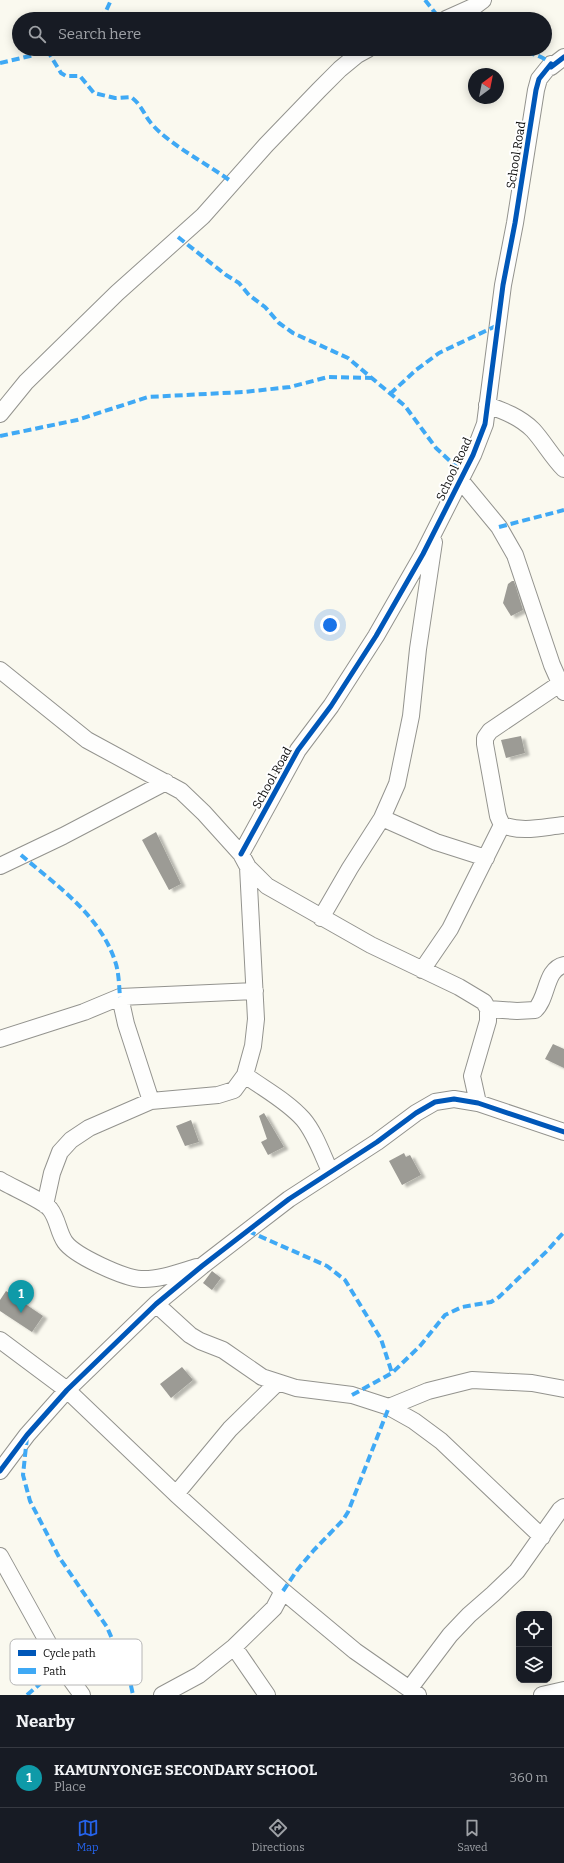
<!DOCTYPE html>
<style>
body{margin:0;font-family:Bitter,serif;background:#20242c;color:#f1f3f6}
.controls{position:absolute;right:12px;bottom:12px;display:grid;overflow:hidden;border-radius:8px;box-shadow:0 2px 10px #0003}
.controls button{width:36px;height:36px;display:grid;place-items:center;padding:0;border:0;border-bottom:1px solid #363941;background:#171b24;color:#f1f3f6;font:20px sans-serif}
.compass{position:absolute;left:468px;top:68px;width:36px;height:36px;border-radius:50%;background:#171b24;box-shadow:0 2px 10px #0003;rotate:32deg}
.you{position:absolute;left:330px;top:625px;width:14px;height:14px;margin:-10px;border:3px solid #fff;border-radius:50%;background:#1a73e8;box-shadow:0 0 0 6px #1a73e833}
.badge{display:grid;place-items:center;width:26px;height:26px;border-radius:50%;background:#2563eb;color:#fff;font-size:13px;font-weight:700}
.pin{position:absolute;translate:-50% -33px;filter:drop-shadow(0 1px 2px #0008)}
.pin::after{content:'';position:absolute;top:21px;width:14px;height:12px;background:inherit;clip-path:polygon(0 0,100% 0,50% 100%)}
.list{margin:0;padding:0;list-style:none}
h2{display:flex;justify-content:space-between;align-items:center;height:52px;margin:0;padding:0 16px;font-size:17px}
h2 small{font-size:13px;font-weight:400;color:#9ea1a6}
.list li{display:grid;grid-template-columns:26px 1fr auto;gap:12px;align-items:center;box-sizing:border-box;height:60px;padding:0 16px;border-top:1px solid #363941}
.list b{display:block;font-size:15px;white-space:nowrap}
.list p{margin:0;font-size:13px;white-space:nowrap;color:#9ea1a6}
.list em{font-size:13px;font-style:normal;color:#9ea1a6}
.icon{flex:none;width:22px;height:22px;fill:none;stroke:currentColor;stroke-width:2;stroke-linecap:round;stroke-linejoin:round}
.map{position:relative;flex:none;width:564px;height:1695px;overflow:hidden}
.search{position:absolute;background:#171b24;box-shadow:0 2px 10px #0003;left:12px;right:12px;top:12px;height:44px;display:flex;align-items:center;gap:10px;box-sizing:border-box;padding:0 14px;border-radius:22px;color:#9ea1a6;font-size:15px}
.sheet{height:112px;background:#171b24}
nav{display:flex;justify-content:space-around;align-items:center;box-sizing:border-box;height:56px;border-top:1px solid #363941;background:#171b24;font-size:11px;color:#9ea1a6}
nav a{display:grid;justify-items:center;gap:2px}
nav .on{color:#2563eb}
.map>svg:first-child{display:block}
</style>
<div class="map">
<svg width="564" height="1695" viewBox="0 0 564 1695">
<defs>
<filter id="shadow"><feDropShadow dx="4.5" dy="2.5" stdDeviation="1" flood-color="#0004"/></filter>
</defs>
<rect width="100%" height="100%" fill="#faf9ef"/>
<path fill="#9c9b95" filter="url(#shadow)" d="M512,581H514L523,610L511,616L503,603L508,584Z
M521,736L525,753L506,758L501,740Z
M156,832L181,884L169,890L142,840Z
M553,1044L564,1049V1068L545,1059Z
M264,1113L284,1147L268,1155L261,1142L267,1139L259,1116Z
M191,1120L199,1142L185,1146L176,1126Z
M404,1153L406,1157L410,1155L421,1175L402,1185L389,1161Z
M212,1271L221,1278L212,1290L203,1283Z
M6,1291L43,1316L32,1332L0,1311V1300Z
M182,1367L193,1380L171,1398L160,1384Z"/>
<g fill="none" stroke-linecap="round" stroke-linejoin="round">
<g stroke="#93938e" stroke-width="18">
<path id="minor" d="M446,19L475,6L483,0
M487,405C504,411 520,417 533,430C544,442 552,457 564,469
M0,414L26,382L117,293L203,216L266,145L319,90L340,69L357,55L368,49
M461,481L499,527L515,555L552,665L564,692
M0,670L87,740L181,791L204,813L241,854L248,867L267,886L371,945L459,987L484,1002L488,1009V1021L472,1076L478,1103
M561,683L490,731L485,738V744L498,816L502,825C523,833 543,827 564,825
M382,818L436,842L486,858
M241,854L298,750L331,706L376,636L423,554L473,455L485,424L503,285L515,223L536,90L539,79L551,64V67L564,57
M0,866L63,836L166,782
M321,918L350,868L382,818L397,784L411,716L418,649L434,542
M422,970L450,929L502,825
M120,997L126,1024L151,1101
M488,1009L517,1011L535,1010C548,998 545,969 564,965
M0,1039L84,1012L120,997L255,991
M245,1075C264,1089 287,1101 303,1119C315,1133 322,1154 330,1171
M0,1180C11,1187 44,1201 50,1209C58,1219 58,1232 65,1242C75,1256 124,1278 141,1279C159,1280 180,1272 197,1267
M45,1205L52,1173L60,1152L71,1140L89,1128L151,1101L218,1095L234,1090L245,1075L253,1046L256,1019L248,867
M156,1304L190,1335L200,1341L223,1350L262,1377L296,1388L352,1395L389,1407L414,1421L441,1441L542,1537
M0,1340L67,1390L176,1494L283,1591L355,1651L418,1695
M389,1407L428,1391L472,1380L532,1383L564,1389
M0,1471L27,1435L67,1390L156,1304L202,1266L289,1199L377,1142L416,1113L435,1102L454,1099L478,1103L564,1132
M176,1494L230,1429L277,1383
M0,1556L61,1666L82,1695
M234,1647L267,1695
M410,1688L450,1635L469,1615L493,1594L517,1571L560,1510L564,1507
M162,1695L199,1675L234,1647L274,1608L283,1591
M542,1695L564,1690"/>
</g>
<use href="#minor" stroke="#fefefd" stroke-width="16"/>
<path stroke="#3fa9f5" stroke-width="4" stroke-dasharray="8 4" stroke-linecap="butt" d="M425,0L440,19
M99,19L106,11L111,0
M503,49C521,54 536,50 551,64
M47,50L61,73L66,76H80L94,93L115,98L131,97C138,102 142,109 146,116C150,123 157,130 163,135C185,153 210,166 232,182
M0,63L30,56L49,49
M178,237L226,275L239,283L249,295L265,307L279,323L293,333L348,358L405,406L436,448L464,474
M390,394L416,370L439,353L498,325
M0,436L77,420L148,397L244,392L290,387L328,377L372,378
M499,527L564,510
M21,855C56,885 100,915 115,961C119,972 119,986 120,997
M248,1231L327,1266L345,1280L381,1339L392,1373
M352,1395L392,1373L420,1346L445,1315L462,1307L491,1302L499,1297L547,1251L564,1232
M27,1437L23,1475L30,1501L59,1557L107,1627L130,1681L133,1695
M283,1591L298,1569L314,1550L343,1520L348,1512L389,1407
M27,1695L61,1666"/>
<g stroke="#fff" stroke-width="8">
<path id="cycleway" d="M241,854L298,750L331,706L376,636L423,554L473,455L485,424L503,285L515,223L536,90L539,79L551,64V67L564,57
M0,1471L27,1435L67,1390L156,1304L202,1266L289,1199L377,1142L416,1113L435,1102L454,1099L478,1103L564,1132"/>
</g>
<use href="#cycleway" stroke="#0057b8" stroke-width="5"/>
</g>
<g text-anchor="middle" stroke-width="4" stroke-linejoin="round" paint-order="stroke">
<g font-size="12" fill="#0c0c0c" stroke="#fff">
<text transform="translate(516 155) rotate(-81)" y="4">School Road</text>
<text transform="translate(454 469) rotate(-65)" y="4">School Road</text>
<text transform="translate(272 778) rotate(-61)" y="4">School Road</text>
</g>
</g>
<rect x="10" y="1639" width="132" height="46" rx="6" fill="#fff" stroke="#b6b6b6" stroke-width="1"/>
<rect x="18" y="1650" width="18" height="6" fill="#0057b8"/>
<rect x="18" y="1668" width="18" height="6" fill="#3fa9f5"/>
<g font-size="11" fill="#0c0c0c">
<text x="43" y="1657">Cycle path</text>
<text x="43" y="1675">Path</text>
</g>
</svg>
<div class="controls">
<button><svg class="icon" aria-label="locate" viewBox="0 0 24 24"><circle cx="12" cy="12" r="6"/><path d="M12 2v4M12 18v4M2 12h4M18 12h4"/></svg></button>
<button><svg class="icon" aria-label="layers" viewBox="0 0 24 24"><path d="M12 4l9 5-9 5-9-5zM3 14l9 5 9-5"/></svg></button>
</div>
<svg class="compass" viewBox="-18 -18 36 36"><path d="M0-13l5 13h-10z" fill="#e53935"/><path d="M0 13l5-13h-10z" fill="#9ea1a6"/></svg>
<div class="you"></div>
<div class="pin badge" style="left:21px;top:1313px;background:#0f9aa8">1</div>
<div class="search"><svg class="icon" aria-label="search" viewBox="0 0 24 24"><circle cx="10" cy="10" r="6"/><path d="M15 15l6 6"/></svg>Search here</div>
</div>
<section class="sheet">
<h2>Nearby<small></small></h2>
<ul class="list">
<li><span class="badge" style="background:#0f9aa8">1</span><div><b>KAMUNYONGE SECONDARY SCHOOL</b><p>Place</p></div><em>360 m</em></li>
</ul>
</section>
<nav>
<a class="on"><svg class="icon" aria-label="map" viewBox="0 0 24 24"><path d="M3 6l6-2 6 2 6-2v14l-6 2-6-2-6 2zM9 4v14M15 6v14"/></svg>Map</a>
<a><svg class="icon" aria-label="directions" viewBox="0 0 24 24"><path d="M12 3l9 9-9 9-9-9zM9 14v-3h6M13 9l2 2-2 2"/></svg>Directions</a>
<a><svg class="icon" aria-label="saved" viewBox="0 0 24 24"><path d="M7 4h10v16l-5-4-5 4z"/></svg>Saved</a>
</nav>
